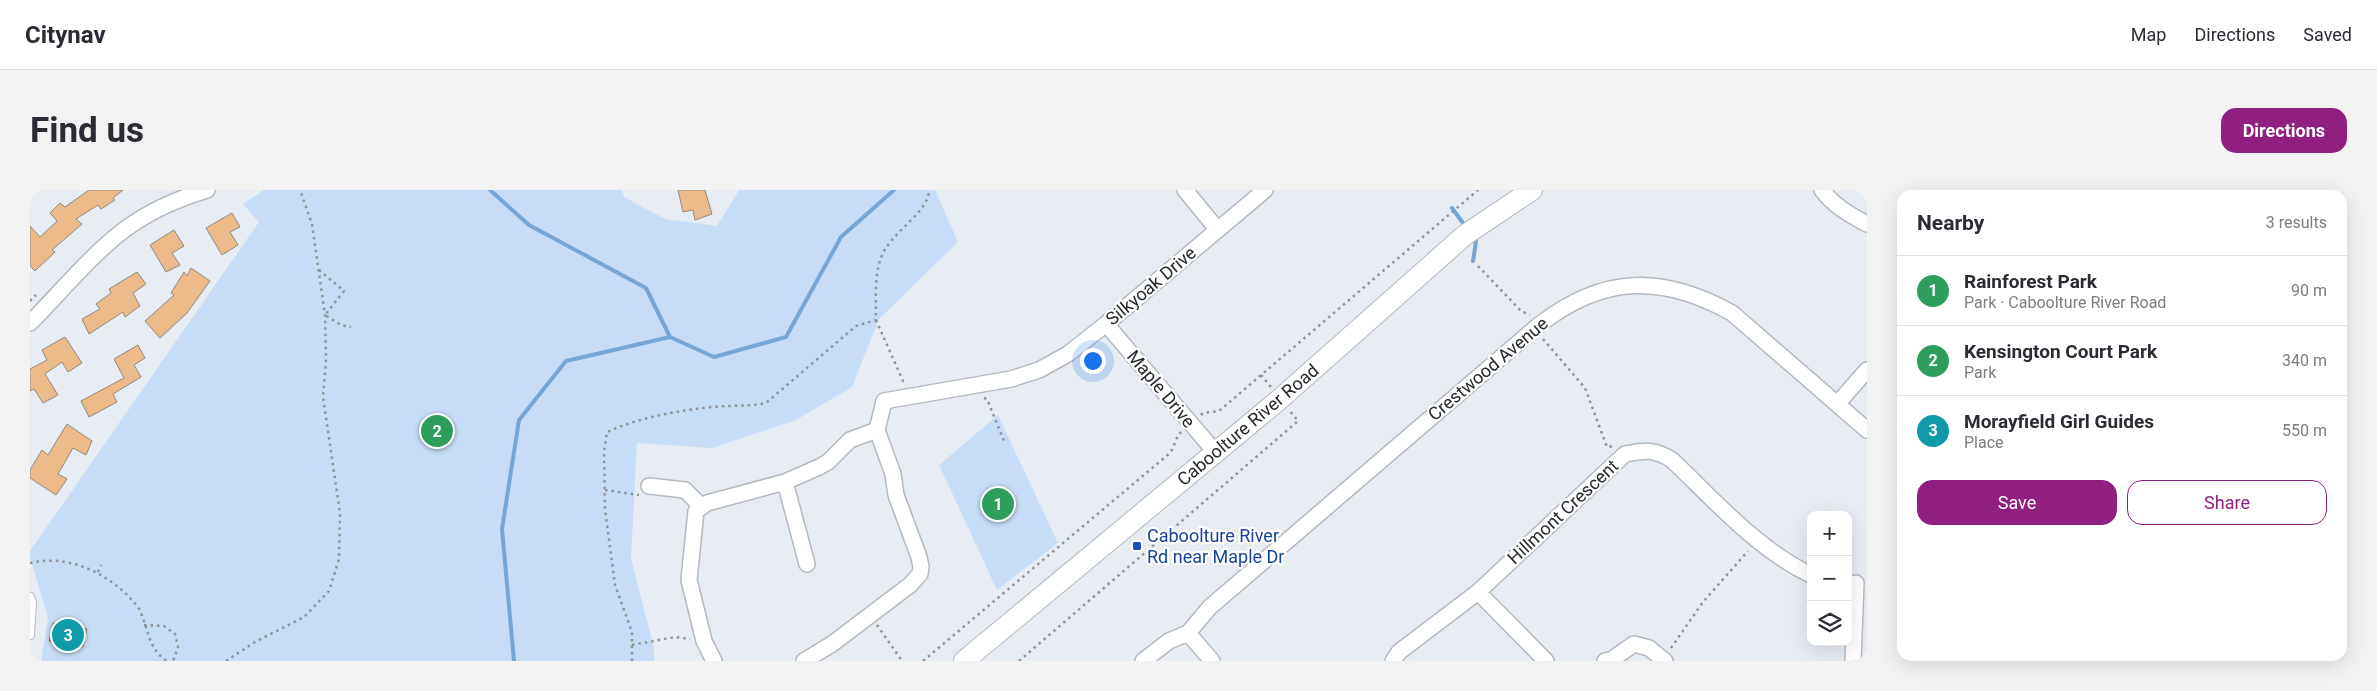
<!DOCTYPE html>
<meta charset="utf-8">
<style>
body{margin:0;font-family:Roboto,sans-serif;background:#f2f2f3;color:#2b2b33}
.controls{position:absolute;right:15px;bottom:15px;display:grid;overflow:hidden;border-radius:10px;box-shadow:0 5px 20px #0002}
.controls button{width:45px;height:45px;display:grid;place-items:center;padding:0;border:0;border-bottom:1px solid #e1e1e2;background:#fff;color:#2b2b33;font:25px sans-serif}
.you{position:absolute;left:1062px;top:170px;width:18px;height:18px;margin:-12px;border:4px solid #fff;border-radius:50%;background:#1a73e8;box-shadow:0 0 0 8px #1a73e833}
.badge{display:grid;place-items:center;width:32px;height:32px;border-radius:50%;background:#901f80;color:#fff;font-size:16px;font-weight:700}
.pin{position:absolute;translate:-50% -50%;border:2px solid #fff;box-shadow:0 1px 5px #0006}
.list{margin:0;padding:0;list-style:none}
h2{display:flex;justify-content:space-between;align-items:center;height:65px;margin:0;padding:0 20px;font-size:21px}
h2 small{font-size:16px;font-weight:400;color:#7c7c81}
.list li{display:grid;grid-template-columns:32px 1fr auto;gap:15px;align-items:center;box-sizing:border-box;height:70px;padding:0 20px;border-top:1px solid #e1e1e2}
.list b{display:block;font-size:19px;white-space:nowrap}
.list p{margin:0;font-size:16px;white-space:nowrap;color:#7c7c81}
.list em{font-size:16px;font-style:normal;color:#7c7c81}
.actions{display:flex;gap:10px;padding:15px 20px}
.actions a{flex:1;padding:11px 0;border:1px solid #901f80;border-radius:15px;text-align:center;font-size:18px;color:#901f80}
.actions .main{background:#901f80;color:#fff}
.icon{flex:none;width:28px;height:28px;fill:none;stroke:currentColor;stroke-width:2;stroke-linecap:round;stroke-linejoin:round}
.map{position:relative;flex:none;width:1837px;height:471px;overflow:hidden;border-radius:15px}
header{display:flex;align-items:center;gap:30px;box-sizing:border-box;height:70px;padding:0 25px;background:#fff;border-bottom:1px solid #e1e1e2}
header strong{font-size:24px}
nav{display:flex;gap:28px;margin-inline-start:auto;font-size:18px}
.intro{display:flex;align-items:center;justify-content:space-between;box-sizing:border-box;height:120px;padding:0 30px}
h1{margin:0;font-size:35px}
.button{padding:12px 22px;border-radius:15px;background:#901f80;color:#fff;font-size:18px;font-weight:700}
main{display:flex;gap:30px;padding:0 30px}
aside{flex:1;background:#fff;border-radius:15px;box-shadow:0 5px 20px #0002}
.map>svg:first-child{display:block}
</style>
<header>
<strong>Citynav</strong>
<nav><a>Map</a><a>Directions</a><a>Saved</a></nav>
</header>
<div class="intro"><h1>Find us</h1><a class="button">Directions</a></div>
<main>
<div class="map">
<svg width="1837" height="471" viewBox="0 0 1837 471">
<rect width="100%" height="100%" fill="#e7ecf3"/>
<path fill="#c7ddf7" d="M234,0H592L594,7L635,29L687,36L709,0H905L928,52L849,129L822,197L766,230L682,258L607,253L601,368L624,458V471H11L18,428L0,367V361L229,32L213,14Z
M968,225L1028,353L967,400L909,275Z"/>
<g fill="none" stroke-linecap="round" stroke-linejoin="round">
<path stroke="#75a6d5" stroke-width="4" d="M460,0L499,35L616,98L640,147
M1422,18L1433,33
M1443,71L1446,51
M484,471L472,339L489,230L536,171L640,147L684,167L756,147L811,47L864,0"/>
</g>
<path fill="#ecbb89" stroke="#8f8a84" d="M59,0H93L83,8L85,10L71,19L68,15L46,29L52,34L22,60L25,62L5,81L0,76V36L10,47L27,31L20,23L30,13L35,17Z
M648,0H675L682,24L665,30L663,20L653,22Z
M202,23L210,37L200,42L208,55L192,65L176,38Z
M144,40L154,56L142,63L150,75L136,82L120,55Z
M161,78L180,91L157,123L130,148L115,131L144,105L141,103L154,82L157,86Z
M107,82L116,94L103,103L110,116L95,127L93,122L59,144L52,129L70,119L66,114L81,103L79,99Z
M35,147L52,173L38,182L32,172L15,184L28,205L13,213L4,199L0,201V179L17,170L12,160Z
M108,155L115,168L104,175L111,187L83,204L87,212L59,227L51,211L94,188L84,169Z
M37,234L62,251L56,265L43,258L28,284L37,289L26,305L0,288V280L12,260L18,265Z
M23,433L57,439L53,457L19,451Z"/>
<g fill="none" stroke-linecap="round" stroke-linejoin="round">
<g stroke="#b4b9c0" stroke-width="10">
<path id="lane" d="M0,407L2,412L0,445"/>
</g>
<g stroke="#b4b9c0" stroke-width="18">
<path id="street" d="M1155,0L1187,39
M1792,0C1804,16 1820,25 1837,34
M0,133C30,103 67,58 101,35C124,19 150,8 177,0
M1076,134L1186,263
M1808,213L1837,180
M847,240L854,211L981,189L1009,180L1038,164L1076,134L1235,0
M755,292L777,374
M619,296L655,300L671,316
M1448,402L1516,471
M1158,443L1182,471
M684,471L674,451L659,390L666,321L677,313L755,292L789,277L798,272L820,250L847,240L863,284L866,305L889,367L891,377L890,384L880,395L802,454L774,471
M1113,471L1139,451L1158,443L1180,417L1509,135C1573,85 1632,84 1702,123L1837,240
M1363,471L1369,462L1448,402L1595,264C1615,260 1625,259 1642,270C1685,311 1727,359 1781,385
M1575,471L1581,470L1604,454L1619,458L1635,471
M1823,471L1826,393"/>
</g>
<g stroke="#b4b9c0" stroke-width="22">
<path id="secondary" d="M934,471L1250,209L1435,45L1502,0"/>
</g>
<path stroke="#909499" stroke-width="2.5" stroke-dasharray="2.5 4" stroke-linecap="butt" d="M1448,76L1491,121L1500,125
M289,80L314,101L295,125L311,135L321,137
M0,111L6,105
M846,130L873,191L877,192
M1513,149L1555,198L1577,257L1584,256
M1231,185L1241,197
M954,208L957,209L974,251
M1171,225L1173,223L1189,221L1448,0
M575,300L609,305
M0,373C37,364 76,382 101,409C104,413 109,417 110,421C119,440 118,459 137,471
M68,382L71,375
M114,435L134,436L145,444L148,457L143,471
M847,435L872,471
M602,455L645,447L660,449
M1641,458L1673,412L1718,361
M196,471L225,452L274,427L299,401L309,369L310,323L293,207L296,170L295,125L282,34L270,0
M602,471V442L585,395L575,319L574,262L577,242C611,227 646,221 682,217C700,215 717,217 736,213L826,136L846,130C846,110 844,87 851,68C859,43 899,23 899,0
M893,471L1140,263C1145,256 1145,248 1151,242
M989,471L1268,231L1260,221"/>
<use href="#lane" stroke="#fff" stroke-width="8"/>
<use href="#street" stroke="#fff" stroke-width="15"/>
<use href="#secondary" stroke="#fff" stroke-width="20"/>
</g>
<rect fill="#1a4fb4" stroke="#fff" stroke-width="2" x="1102" y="351" width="10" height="10" rx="2.5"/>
<g text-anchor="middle" stroke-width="4.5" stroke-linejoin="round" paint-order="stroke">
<g font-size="18" fill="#26282b" stroke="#fff">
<text transform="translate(1121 96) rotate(-40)" y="6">Silkyoak Drive</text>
<text transform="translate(1458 179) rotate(-40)" y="6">Crestwood Avenue</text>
<text transform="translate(1131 199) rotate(50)" y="6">Maple Drive</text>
<text transform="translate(1218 235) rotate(-40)" y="6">Caboolture River Road</text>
<text transform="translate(1533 322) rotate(-43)" y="6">Hillmont Crescent</text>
</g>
<g font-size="18" fill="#164399" stroke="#fff" text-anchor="start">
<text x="1117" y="352">Caboolture River<tspan x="1117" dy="21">Rd near Maple Dr</tspan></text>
</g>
</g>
</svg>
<div class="controls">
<button>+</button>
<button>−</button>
<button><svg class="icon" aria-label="layers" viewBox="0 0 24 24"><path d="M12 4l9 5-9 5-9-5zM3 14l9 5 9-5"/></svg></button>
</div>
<div class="you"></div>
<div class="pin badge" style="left:968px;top:314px;background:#2e9e5b">1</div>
<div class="pin badge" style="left:407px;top:241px;background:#2e9e5b">2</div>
<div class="pin badge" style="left:38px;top:445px;background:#0f9aa8">3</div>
</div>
<aside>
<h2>Nearby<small>3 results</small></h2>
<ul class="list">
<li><span class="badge" style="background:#2e9e5b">1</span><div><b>Rainforest Park</b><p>Park · Caboolture River Road</p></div><em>90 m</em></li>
<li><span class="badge" style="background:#2e9e5b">2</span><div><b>Kensington Court Park</b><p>Park</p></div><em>340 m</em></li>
<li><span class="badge" style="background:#0f9aa8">3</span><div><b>Morayfield Girl Guides</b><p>Place</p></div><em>550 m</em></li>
</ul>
<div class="actions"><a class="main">Save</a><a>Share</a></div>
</aside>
</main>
